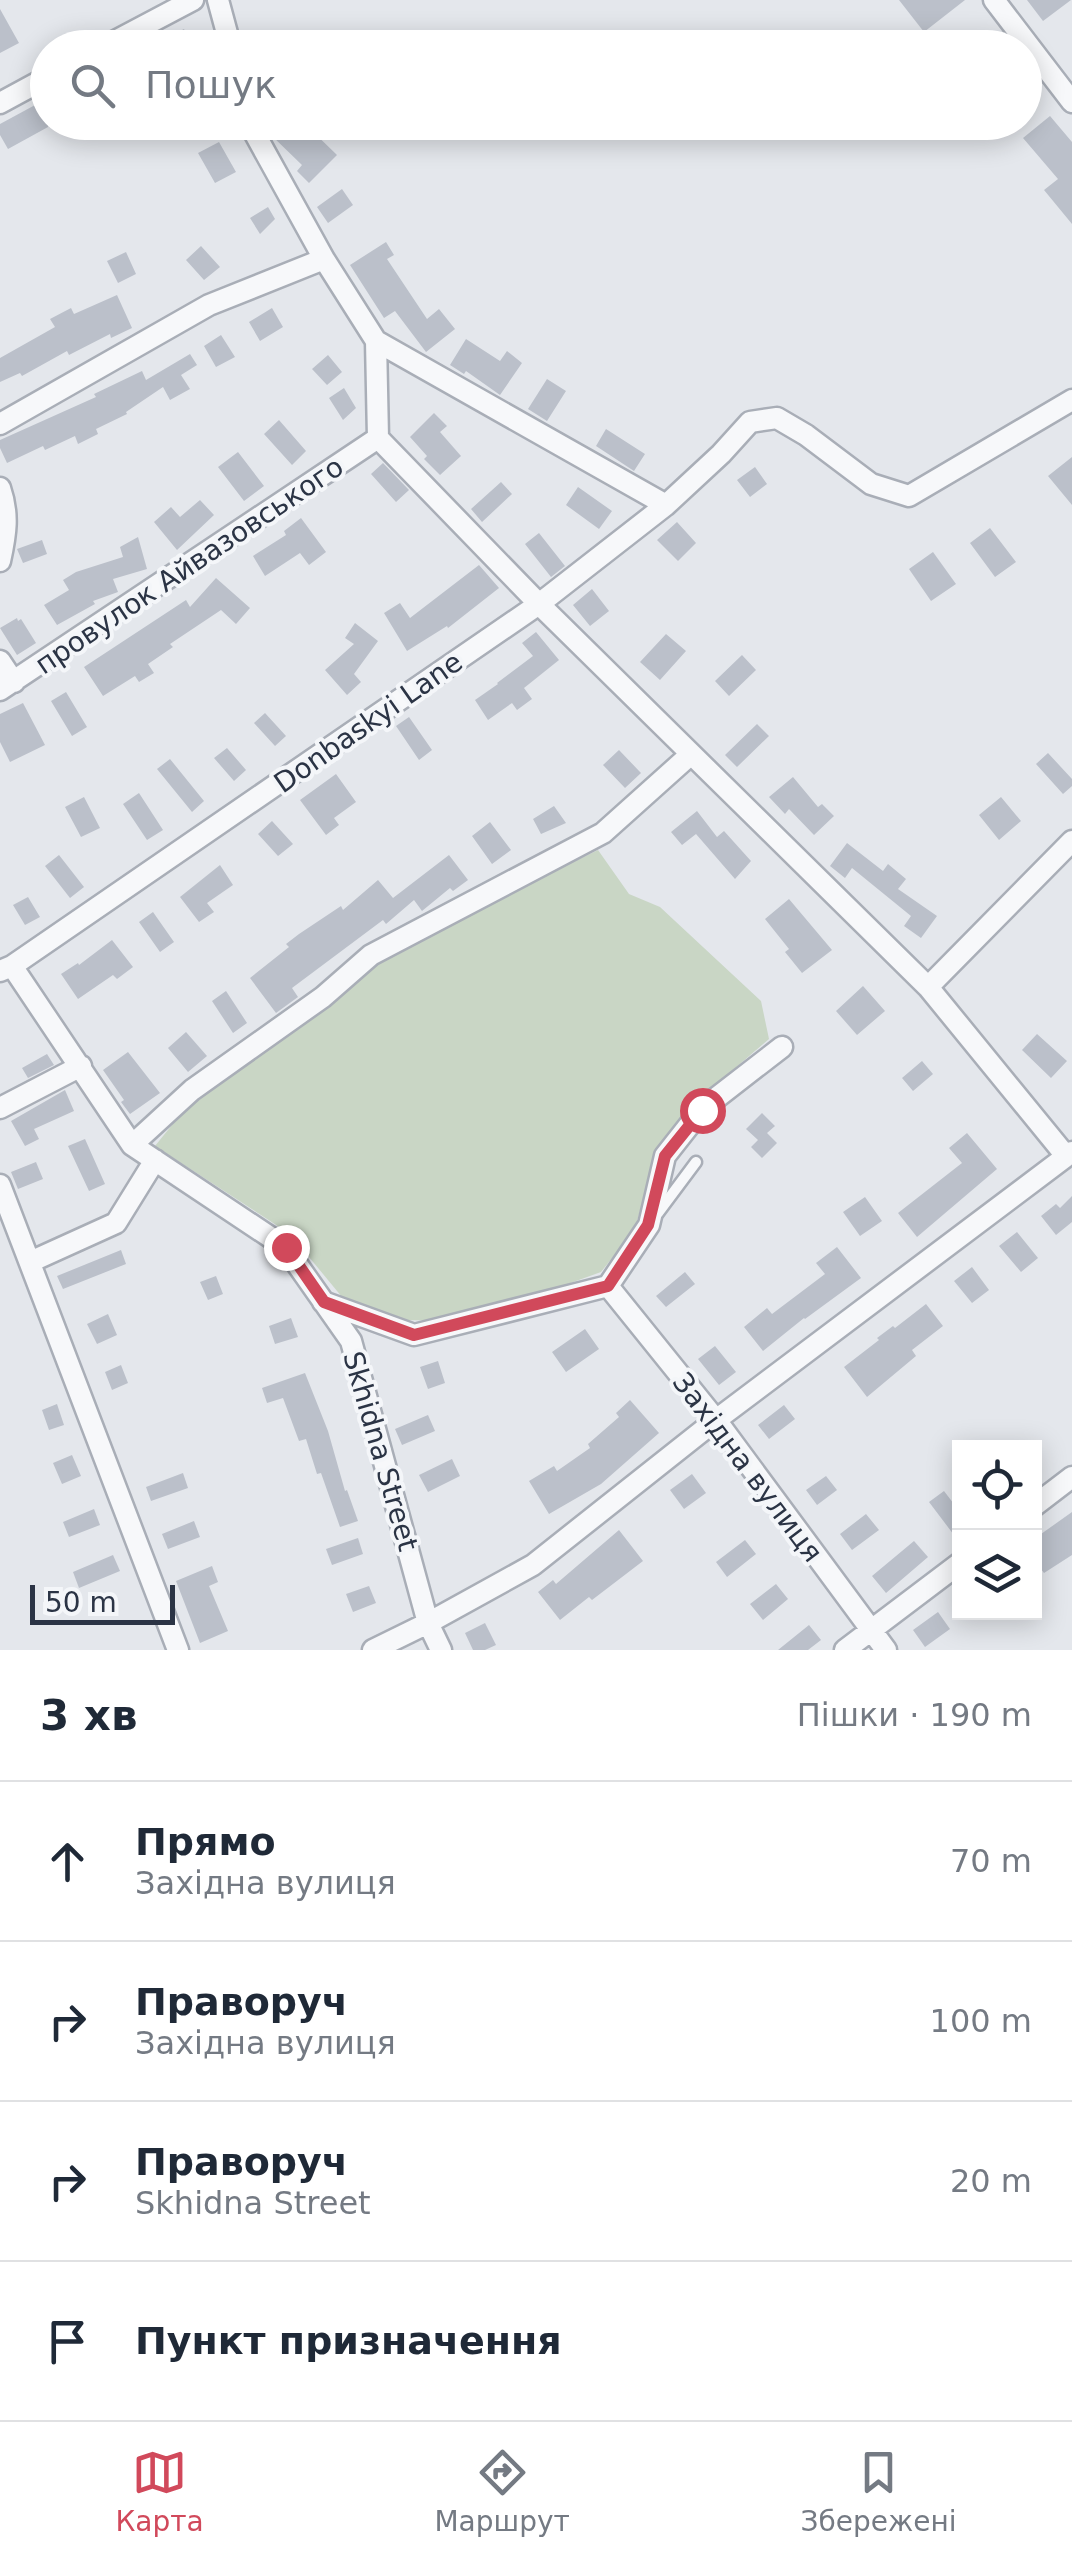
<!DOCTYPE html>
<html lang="uk">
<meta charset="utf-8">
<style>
body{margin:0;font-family:"DejaVu Sans",sans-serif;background:#f2f2f3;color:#1f2937}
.controls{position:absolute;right:30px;bottom:30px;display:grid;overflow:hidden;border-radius:0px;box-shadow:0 5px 25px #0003}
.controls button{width:90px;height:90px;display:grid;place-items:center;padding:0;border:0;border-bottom:2px solid #e0e1e3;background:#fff;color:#1f2937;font:50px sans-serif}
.scale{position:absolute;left:30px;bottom:25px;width:145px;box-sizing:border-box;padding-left:10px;border:5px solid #2b3445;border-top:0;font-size:28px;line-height:35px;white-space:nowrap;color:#2b3445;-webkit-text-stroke:8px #f4f6f9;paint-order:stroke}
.stop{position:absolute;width:30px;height:30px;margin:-22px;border:8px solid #d1495b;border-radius:50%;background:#fff}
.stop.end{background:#d1495b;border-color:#fff;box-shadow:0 2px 10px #0008}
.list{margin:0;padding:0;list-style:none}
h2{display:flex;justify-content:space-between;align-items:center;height:130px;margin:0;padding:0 40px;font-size:42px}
h2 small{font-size:32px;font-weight:400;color:#747a83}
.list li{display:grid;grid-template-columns:65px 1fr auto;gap:30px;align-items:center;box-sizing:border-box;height:160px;padding:0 40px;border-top:2px solid #e0e1e3}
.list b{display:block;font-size:38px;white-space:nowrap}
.list p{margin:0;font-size:32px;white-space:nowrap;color:#747a83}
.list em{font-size:32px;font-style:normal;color:#747a83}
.icon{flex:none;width:55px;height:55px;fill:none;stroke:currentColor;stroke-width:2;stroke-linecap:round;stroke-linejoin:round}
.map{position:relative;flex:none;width:1072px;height:1650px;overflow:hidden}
.search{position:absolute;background:#fff;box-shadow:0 5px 25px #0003;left:30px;right:30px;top:30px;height:110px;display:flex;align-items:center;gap:25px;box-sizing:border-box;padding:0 35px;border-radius:55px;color:#747a83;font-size:38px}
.sheet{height:770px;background:#fff}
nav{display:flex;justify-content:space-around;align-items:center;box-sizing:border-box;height:140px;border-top:2px solid #e0e1e3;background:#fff;font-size:28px;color:#747a83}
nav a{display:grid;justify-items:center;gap:5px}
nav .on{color:#d1495b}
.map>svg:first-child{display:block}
</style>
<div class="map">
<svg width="1072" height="1650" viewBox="0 0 1072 1650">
<rect width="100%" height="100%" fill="#e4e7ec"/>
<path fill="#c9d6c5" d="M598,850L629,894L660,907L761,1001L769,1039L692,1105L656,1150L635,1229L601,1272L465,1321L397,1320L342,1297L290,1234L155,1146L193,1099L375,959Z"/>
<path fill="#bbc0ca" d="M899,0H965L924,32Z
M1027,0H1071L1043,21Z
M0,9L19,43L0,53Z
M184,29L193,48H147Z
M48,98V127L8,149L0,135V124Z
M1050,116L1072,142V224L1044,190L1058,179L1023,138Z
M283,122H303L337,155L309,183L297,171L302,165L271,135Z
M219,142L236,172L215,183L198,153Z
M342,189L353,205L328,223L317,207Z
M268,207L275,219L260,234L250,218Z
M386,242L394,255L387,259L427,319L439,309L455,329L426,352L395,311L384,318L350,265Z
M201,246L220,267L204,280L186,260Z
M126,252L136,274L118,283L107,261Z
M117,295L132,328L111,338L110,334L69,355L67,351L22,376L20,373L0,382V358L55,327L50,319L71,308L74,314Z
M272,308L283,327L260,341L249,322Z
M221,335L235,357L216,367L204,346Z
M466,339L500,361L507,351L522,363L500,395L466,371L464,374L450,365Z
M190,354L197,365L181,375L190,389L170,400L163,387L126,412L127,414L96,429L98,434L78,444L75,436L45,450L43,446L7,463L0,448V440L96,397L94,394L142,371L146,380Z
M328,355L342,372L327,385L312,369Z
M547,379L566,391L547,421L528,409Z
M344,388L356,408L343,420L329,398Z
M434,413L447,426L440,432L461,456L440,475L424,459L427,456L410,437Z
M279,420L306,451L292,465L264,434Z
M606,429L645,454L634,471L596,446Z
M238,452L264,486L244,501L218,467Z
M1072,457V505L1048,476Z
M383,463L409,490L396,502L371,474Z
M755,467L767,484L750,497L737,480Z
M501,482L512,494L482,522L471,509Z
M578,487L612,511L599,529L566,505Z
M200,500L214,515L177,550L154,522L171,507L180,517Z
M301,518L326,552L309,565L300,553L265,576L253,556L286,535L284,531Z
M677,522L696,543L678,561L657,540Z
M990,528L1016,562L995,577L970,543Z
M539,533L565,566L551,577L525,544Z
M138,537L147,569L113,579L118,592L93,601L95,604L57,625L44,605L69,590L63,580L76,572L123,557L120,547Z
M42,540L47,554L23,563L17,549Z
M933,552L956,584L931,601L909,569Z
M479,565L499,588L448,628L447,626L407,651L384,613L400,603L410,618Z
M216,578L250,608L236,624L221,610L170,644L173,647L148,664L154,673L139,682L135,676L103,696L84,667L186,600L190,607Z
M592,589L609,611L590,626L573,605Z
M17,618L18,621L21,619L36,643L17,655L0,628Z
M355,623L378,641L354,674L361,682L347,695L325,670L354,644L345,638Z
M536,632L559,660L524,688L532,699L517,710L512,703L488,720L475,700L498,684L497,683L533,656L522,643Z
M666,634L686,651L660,680L640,662Z
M742,655L756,670L729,696L715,681Z
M66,692L87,727L72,736L51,701Z
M23,703L45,745L10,762L0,742V714Z
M265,713L286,736L275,746L254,723Z
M409,717L432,750L419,760L396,726Z
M757,724L769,736L737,767L725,755Z
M227,748L246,770L234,781L214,758Z
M619,750L641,773L625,788L603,765Z
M1048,753L1072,779V786L1063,794L1036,764Z
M170,759L204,801L192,812L157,769Z
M336,774L356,802L334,818L339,825L326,835L300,800Z
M793,777L818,807L822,804L834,816L814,835L789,809L785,814L769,797Z
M139,793L163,830L147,840L123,804Z
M84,797L100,828L81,837L65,807Z
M1001,797L1021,821L999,840L979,815Z
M554,806L566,823L541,834L533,819Z
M697,811L717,837L724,831L751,861L735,879L696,834L682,845L671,832Z
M272,821L293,844L278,856L258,834Z
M490,822L511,850L492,864L472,836Z
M847,843L883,871L888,864L906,879L898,889L937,916L921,938L904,926L911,916L852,868L845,878L830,866Z
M59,855L84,887L70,898L45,866Z
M449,855L468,880L453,891L450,888L422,911L414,900L386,924L383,920L292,988L298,997L276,1013L250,978L289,947L286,944L299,934L341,906L343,910L378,880L393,898Z
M220,865L233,885L207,903L214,912L199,922L180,897Z
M28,897L40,917L25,925L13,905Z
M789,899L832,950L802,973L785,952L789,949L765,919Z
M153,912L174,942L160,952L139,922Z
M112,940L133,967L117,979L113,975L78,999L61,974L78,963L79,965Z
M863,986L885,1011L857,1035L836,1011Z
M226,991L247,1023L233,1033L212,1001Z
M186,1032L207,1056L188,1072L168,1048Z
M1037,1034L1067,1061L1051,1078L1022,1050Z
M128,1052L160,1093L130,1114L121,1102L124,1100L103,1070Z
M47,1054L54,1065L28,1078L22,1068Z
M922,1061L933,1074L913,1091L902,1078Z
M65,1090L74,1111L34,1129L39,1139L25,1146L11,1121Z
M762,1113L775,1126L767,1133L777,1143L762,1158L751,1147L758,1140L746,1129Z
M967,1133L997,1169L917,1237L898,1213L962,1163L949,1148Z
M85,1139L105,1184L89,1191L68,1146Z
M36,1162L43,1179L18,1189L11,1172Z
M1072,1196V1222L1056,1235L1041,1216L1056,1204L1060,1208Z
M865,1197L882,1221L860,1236L843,1212Z
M1017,1232L1038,1258L1021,1272L999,1246Z
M837,1247L861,1278L805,1319L804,1318L763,1351L744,1327L767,1308L772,1314L825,1274L816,1263Z
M121,1250L126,1264L63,1289L57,1276Z
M972,1267L989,1290L972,1303L954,1281Z
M685,1272L695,1284L666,1307L656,1296Z
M216,1276L223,1294L208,1300L200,1282Z
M926,1304L943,1326L912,1350L916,1356L867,1397L844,1367L879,1340L877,1338L893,1326L895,1328Z
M108,1314L117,1335L97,1344L87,1324Z
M291,1318L298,1337L275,1344L269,1326Z
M585,1329L599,1349L566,1372L552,1352Z
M715,1346L736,1372L719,1385L698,1359Z
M438,1361L445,1383L428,1389L420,1367Z
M121,1365L128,1383L112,1390L105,1372Z
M305,1373L328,1431L345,1491L347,1490L358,1521L340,1527L321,1473L317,1474L306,1439L299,1441L283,1398L267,1403L262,1388Z
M630,1400L659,1433L601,1484L549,1514L529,1481L554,1466L557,1471L590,1448L588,1444L619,1417L616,1413Z
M57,1404L64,1425L49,1430L42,1410Z
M784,1405L795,1419L769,1439L758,1425Z
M428,1415L435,1431L402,1445L395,1429Z
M72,1455L81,1476L62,1484L53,1463Z
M452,1459L460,1476L428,1492L419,1475Z
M183,1473L188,1488L151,1501L146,1487Z
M692,1474L706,1493L684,1509L670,1490Z
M826,1476L837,1490L817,1505L806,1490Z
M944,1491L960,1512V1543L929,1502Z
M94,1509L100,1525L69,1537L63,1522Z
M1072,1512V1555L1044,1573L1034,1560V1539Z
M866,1514L879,1530L852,1550L840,1534Z
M194,1521L200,1537L168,1549L162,1534Z
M619,1530L643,1561L592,1600L589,1597L560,1620L538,1592L553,1580L556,1584Z
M358,1538L363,1554L332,1565L326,1549Z
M745,1540L756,1554L727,1577L716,1562Z
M914,1541L928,1557L886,1593L872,1576Z
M113,1555L120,1571L79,1588L73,1572Z
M212,1566L218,1582L209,1586L228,1631L200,1643L176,1581Z
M776,1584L788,1599L763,1620L750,1604Z
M369,1586L376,1603L353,1612L346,1594Z
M938,1612L950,1629L925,1647L913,1630Z
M485,1623L496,1645L485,1650H473L465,1633Z
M809,1625L821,1640L808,1650H778Z"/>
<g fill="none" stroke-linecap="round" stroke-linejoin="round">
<g stroke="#a9aeb7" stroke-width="15">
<path id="service" d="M658,1213L696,1162"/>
</g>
<g stroke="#a9aeb7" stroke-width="25">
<path id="minor" d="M218,0L231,48
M994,0L1072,102
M102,48L193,0
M0,103L48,77
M252,122L255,134L324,259L376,341L378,438L539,604L928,987L1066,1156
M376,341L666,505
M0,424L209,305L324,259
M0,488C9,514 6,534 0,561
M0,661L14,682
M0,690L378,438
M12,966L132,1145L285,1247L351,1341L428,1623L441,1650
M0,971L12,966L539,604L666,505L721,454L750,422L777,418L806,435L871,484L909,496L1072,400
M928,987L1072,841
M0,1108L81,1066
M132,1145L192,1090L323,997L371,955L603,833L690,755
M0,1185L178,1650
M30,1262L116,1223L155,1160
M608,1286L716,1420L886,1650
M323,1302L414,1335L608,1286L649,1225L665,1156L702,1109L782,1047
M1034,1506L1072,1477
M373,1650L428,1623L533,1565L716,1420L1072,1152
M845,1650L960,1563"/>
</g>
<use href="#service" stroke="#f7f8fa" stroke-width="10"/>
<use href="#minor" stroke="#f7f8fa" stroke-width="20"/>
</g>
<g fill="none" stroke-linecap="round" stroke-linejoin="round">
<path stroke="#d1495b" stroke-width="12" d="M286,1247L324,1302L414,1335L608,1286L648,1225L665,1156L702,1110"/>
</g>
<g text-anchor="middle" stroke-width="8" stroke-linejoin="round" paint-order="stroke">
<g font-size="28" fill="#2b3445" stroke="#f4f6f9">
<text transform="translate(189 565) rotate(-34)" y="10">провулок Айвазовського</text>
<text transform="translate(368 722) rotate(-35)" y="10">Donbaskyi Lane</text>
<text transform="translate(381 1451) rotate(74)" y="10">Skhidna Street</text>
<text transform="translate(748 1467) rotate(53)" y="10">Західна вулиця</text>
</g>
</g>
</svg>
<div class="controls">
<button><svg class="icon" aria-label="locate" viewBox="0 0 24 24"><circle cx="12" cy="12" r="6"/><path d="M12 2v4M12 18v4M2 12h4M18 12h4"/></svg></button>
<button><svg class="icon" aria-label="layers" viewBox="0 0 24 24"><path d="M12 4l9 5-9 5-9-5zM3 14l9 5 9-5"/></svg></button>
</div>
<div class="scale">50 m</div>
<div class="stop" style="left:702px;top:1110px"></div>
<div class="stop end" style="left:286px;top:1247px"></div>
<div class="search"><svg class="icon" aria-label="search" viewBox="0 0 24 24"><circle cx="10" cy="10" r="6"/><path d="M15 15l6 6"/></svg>Пошук</div>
</div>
<section class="sheet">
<h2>3 хв<small>Пішки · 190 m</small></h2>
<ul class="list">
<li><svg class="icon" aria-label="ahead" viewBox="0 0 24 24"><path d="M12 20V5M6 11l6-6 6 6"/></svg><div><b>Прямо</b><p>Західна вулиця</p></div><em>70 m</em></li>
<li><svg class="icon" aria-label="right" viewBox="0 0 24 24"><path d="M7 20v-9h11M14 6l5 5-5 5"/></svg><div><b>Праворуч</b><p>Західна вулиця</p></div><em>100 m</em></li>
<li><svg class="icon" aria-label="right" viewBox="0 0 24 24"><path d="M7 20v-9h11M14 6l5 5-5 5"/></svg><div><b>Праворуч</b><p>Skhidna Street</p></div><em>20 m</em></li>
<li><svg class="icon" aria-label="arrive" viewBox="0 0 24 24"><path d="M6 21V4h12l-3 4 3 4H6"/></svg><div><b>Пункт призначення</b></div></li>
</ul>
</section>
<nav>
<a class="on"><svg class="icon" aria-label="map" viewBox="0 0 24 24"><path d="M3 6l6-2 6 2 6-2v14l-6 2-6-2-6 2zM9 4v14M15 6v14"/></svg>Карта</a>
<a><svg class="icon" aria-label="directions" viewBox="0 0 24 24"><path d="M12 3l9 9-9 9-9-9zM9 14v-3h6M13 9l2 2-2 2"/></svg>Маршрут</a>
<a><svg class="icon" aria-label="saved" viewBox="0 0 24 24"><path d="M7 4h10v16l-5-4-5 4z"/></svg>Збережені</a>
</nav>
